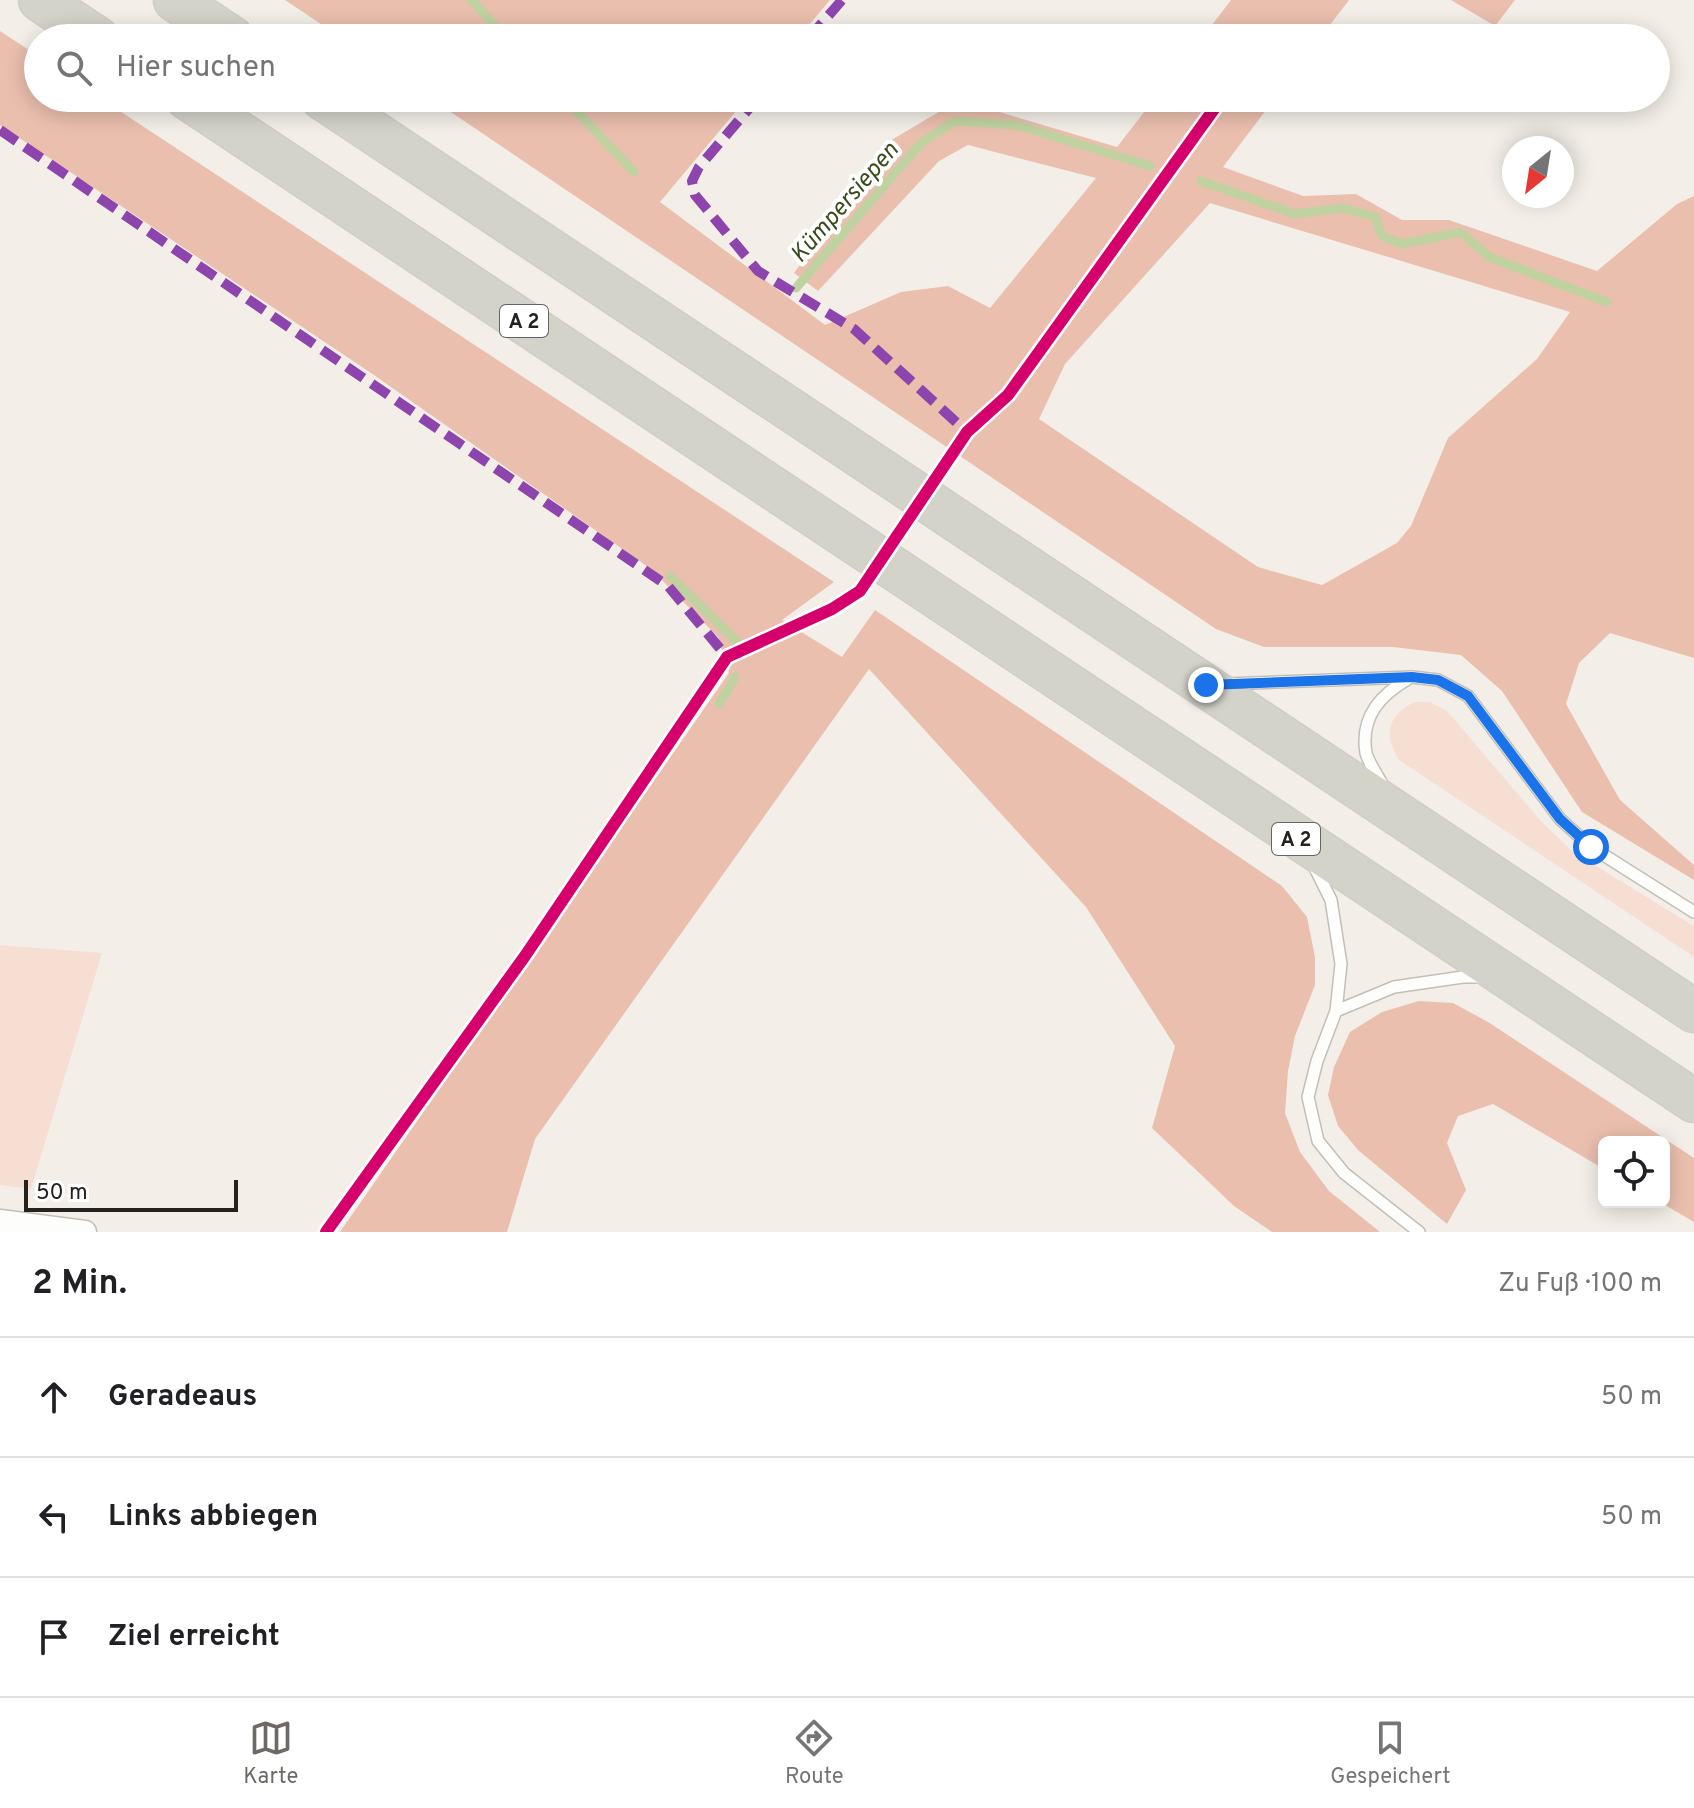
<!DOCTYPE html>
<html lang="de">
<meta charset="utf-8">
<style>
body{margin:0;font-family:Overpass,sans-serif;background:#f6f6f6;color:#202124}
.controls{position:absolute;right:24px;bottom:24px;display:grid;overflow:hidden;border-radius:12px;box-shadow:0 4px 20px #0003}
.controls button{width:72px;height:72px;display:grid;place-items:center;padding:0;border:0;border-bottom:2px solid #e0e0e0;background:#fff;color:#202124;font:40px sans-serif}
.compass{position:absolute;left:1502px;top:136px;width:72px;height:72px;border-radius:50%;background:#fff;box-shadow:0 4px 20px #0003;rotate:210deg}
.scale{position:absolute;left:24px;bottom:20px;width:214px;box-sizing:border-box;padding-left:8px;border:4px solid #25221e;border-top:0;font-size:22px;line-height:28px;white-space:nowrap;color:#25221e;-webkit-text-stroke:6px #fff;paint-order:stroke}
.stop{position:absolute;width:24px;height:24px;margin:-18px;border:6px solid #1a73e8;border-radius:50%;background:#fff}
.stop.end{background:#1a73e8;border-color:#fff;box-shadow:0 2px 8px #0008}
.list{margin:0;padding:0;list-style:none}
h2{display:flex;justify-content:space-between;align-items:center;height:104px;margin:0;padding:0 32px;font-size:34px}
h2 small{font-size:26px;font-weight:400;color:#757577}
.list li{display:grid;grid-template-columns:52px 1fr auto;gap:24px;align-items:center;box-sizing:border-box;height:120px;padding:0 32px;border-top:2px solid #e0e0e0}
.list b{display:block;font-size:30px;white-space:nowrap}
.list em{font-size:26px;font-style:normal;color:#757577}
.icon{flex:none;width:44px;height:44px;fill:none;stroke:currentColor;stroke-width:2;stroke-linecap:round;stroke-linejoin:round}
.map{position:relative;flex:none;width:1694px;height:1232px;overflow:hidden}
.search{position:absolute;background:#fff;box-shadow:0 4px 20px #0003;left:24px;right:24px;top:24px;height:88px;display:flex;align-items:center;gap:20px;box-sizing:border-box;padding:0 28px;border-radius:44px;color:#757577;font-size:30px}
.sheet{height:464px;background:#fff}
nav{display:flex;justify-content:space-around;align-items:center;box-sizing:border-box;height:112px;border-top:2px solid #e0e0e0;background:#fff;font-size:22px;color:#757577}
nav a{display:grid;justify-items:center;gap:4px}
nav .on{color:#6d6a65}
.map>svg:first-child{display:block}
</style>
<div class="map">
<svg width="1694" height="1232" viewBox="0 0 1694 1232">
<rect width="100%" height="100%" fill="#f3efe8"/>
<path fill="#f7ded3" d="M1414,702H1430L1447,711L1541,821L1573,852L1694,926V957L1399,760C1383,734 1387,717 1414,702Z
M0,945L102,953L31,1189L0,1185Z"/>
<path fill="#eabfae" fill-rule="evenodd" d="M285,0H830L798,38H342Z
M1231,0H1349L1320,38H1202Z
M1451,0H1515L1495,26Z
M0,31L38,56V98H100L834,582L782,620L842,657L875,610L1282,886L1307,917L1315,957V985L1295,1036L1288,1071L1285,1113L1300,1152L1329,1191L1380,1232H1272L1234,1206L1152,1128L1175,1046L1086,907L869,669L535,1139L507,1232H340L729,673L718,637L651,569L371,373L0,125Z
M430,98H747L660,202L825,325L901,292L948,286L990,308L1096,178L968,145L939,161L818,291L794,273L888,142L959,100L1117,147L1155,98H1275L1223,167L1303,196L1356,194L1402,220H1449L1597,271L1677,204L1694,196V658L1610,633L1579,663L1566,704L1620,800L1694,865V880L1582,812L1502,691L1461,655L1393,647H1264L1216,629ZM1210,203L1570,312L1537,359L1448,438L1411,526L1397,543L1322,585L1258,567L1039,419L1065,364Z
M1419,1001L1453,1003L1488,1022L1694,1158V1222L1660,1202H1664V1142H1604V1169L1493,1104L1458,1116L1447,1143L1466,1190L1447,1224L1358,1150L1338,1126L1328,1095L1334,1067L1350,1032L1382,1012Z"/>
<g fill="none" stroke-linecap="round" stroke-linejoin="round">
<path stroke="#c0d2a0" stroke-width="9" d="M471,0L507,38
M564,98L634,172
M1201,181L1295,214L1343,208L1375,217L1382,236L1403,244L1461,232L1489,257L1607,302
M796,288L921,143L955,121L1017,125L1150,166
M670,576L736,641
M719,704L735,677"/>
<g stroke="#c2bfb9" stroke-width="14">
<path id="lane" d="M1226,684L1412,677L1438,680L1468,696L1560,819L1591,847L1694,912
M1384,788C1379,777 1369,764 1366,753C1360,717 1380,695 1408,679
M1313,864L1331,900L1341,964L1336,1011L1317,1061L1308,1097L1318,1141L1344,1173L1419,1232
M1336,1011L1394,987L1463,977H1482"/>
</g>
<g stroke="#c2bfb9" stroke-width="25">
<path id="street" d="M0,1221L85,1232"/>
</g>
<g stroke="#cfcdca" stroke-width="45">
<path id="highway" d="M40,0L97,38
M175,0L232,38
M187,98L1694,1101
M322,98L1694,1011"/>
</g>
<use href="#lane" stroke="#fdfdfc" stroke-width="11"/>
<use href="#street" stroke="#fdfdfc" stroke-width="22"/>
<use href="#highway" stroke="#d4d3c9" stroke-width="42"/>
<path stroke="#8e44ad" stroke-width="10" stroke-dasharray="20 10" stroke-linecap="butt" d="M809,38L842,0
M758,98L699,167L692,181L695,195L758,271L854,329L967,432
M0,130L668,586L727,657"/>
<g stroke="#fff" stroke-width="17">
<path id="cycleway" d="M326,1232L525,956L727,657L832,609L860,591L967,432L1008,395L1222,98"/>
</g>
<use href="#cycleway" stroke="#d6006c" stroke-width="12"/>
</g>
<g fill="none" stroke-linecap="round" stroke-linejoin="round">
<path stroke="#1a73e8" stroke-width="10" d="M1206,685L1412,677L1438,680L1468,696L1560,819L1591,847"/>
</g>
<g text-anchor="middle" stroke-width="8" stroke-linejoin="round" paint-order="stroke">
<g fill="#fff" stroke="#666462" stroke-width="2">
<rect x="500" y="305" width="48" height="32" rx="6"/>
<rect x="1272" y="823" width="48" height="32" rx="6"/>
</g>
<g font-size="20" font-weight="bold" fill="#25221e">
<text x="524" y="328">A 2</text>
<text x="1296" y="846">A 2</text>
</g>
<g font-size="24" font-style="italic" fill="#394b1a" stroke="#fff">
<text transform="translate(844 202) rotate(-49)" y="8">Kümpersiepen</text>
</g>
</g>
</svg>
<div class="controls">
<button><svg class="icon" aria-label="locate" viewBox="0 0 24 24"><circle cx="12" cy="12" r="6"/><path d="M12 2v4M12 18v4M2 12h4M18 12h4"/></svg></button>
</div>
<svg class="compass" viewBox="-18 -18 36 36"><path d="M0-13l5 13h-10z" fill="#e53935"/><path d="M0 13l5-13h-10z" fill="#757577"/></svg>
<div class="scale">50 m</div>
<div class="stop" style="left:1591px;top:847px"></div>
<div class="stop end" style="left:1206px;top:685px"></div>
<div class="search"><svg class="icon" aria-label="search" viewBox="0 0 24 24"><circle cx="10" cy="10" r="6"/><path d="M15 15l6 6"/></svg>Hier suchen</div>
</div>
<section class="sheet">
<h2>2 Min.<small>Zu Fuß · 100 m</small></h2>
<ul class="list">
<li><svg class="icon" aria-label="ahead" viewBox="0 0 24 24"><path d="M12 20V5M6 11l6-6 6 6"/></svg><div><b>Geradeaus</b></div><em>50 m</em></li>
<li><svg class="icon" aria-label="left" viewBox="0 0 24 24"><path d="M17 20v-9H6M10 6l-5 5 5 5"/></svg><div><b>Links abbiegen</b></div><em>50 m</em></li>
<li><svg class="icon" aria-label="arrive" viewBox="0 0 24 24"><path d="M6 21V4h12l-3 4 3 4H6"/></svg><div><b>Ziel erreicht</b></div></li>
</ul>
</section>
<nav>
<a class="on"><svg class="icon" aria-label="map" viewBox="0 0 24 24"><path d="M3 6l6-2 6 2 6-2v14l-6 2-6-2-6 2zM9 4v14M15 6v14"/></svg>Karte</a>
<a><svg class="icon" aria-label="directions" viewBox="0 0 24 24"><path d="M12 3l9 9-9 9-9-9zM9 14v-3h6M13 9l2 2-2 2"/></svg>Route</a>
<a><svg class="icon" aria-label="saved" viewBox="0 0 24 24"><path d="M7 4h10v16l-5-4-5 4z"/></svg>Gespeichert</a>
</nav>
